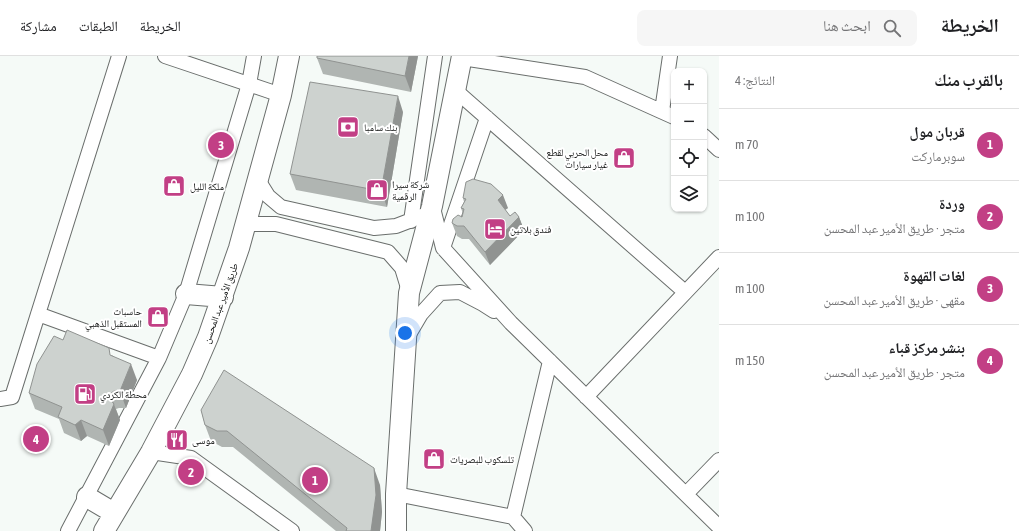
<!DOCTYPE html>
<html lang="ar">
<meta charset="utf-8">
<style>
body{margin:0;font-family:"Asap Condensed","Noto Naskh Arabic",sans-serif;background:#f6f6f6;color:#202124;direction:rtl}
.controls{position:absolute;right:12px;top:12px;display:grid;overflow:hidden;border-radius:8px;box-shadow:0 1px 3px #0004}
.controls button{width:36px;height:36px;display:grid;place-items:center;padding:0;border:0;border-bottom:1px solid #e0e0e0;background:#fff;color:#202124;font:20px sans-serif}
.you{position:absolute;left:405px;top:277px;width:14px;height:14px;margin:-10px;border:3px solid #fff;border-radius:50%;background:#1a73e8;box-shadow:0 0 0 6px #1a73e833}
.badge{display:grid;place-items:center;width:26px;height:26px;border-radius:50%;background:#c23f85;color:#fff;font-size:13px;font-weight:700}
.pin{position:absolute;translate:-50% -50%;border:2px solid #fff;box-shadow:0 1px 4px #0006}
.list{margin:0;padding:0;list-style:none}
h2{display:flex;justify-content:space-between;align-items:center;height:52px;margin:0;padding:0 16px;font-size:17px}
h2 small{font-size:13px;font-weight:400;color:#757577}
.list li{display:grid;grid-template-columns:26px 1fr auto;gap:12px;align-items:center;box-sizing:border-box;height:72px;padding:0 16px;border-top:1px solid #e0e0e0}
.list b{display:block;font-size:15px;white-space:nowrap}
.list p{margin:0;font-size:13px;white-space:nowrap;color:#757577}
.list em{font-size:13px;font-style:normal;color:#757577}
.icon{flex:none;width:22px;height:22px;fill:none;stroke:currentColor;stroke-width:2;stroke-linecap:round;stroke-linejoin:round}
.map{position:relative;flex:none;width:719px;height:475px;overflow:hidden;direction:ltr}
header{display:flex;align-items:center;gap:24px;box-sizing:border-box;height:56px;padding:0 20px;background:#fff;border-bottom:1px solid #e0e0e0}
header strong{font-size:19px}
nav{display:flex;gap:22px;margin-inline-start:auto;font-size:14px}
.search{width:280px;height:36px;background:#f6f6f6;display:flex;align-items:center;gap:10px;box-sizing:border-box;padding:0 14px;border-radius:8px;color:#757577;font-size:15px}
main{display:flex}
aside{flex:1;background:#fff}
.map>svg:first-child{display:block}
</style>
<header>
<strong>الخريطة</strong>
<div class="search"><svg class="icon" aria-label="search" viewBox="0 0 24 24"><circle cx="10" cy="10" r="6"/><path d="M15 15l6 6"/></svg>ابحث هنا</div>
<nav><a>الخريطة</a><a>الطبقات</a><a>مشاركة</a></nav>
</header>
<main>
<aside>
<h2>بالقرب منك<small>النتائج: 4</small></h2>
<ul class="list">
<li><span class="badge">1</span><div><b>قربان مول</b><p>سوبرماركت</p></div><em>70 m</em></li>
<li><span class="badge">2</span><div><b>وردة</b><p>متجر · طريق الأمير عبد المحسن</p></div><em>100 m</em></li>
<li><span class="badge">3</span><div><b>لغات القهوة</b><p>مقهى · طريق الأمير عبد المحسن</p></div><em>100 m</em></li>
<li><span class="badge">4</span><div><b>بنشر مركز قباء</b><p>متجر · طريق الأمير عبد المحسن</p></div><em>150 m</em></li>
</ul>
</aside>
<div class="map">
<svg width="719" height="475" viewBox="0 0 719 475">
<rect width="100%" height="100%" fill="#f5faf7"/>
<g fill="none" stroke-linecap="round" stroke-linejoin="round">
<g stroke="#6a6e6c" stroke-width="16">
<path id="street" d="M165,0L281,39
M462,2L585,21L674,61
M455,34L685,236
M662,55L670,0
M704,80L719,94
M258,124L268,140L281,151L374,172L396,170L430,157
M433,152L443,192L511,267L719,471
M411,165L435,0
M245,168H276L388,196L402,212L409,235
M443,192L487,62
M38,258L159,302
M408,280L421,258L440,237L460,236L483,248L494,255
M586,341L719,201
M0,343L12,341L119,0
M151,396L191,402L292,475
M396,438L513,461L525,475
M686,438L719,404
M513,461L550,305
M68,475L159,302L186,238L249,28L254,0"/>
</g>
<g stroke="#6a6e6c" stroke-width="22">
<path id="secondary" d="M186,238L223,241
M87,441L114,457
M104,475L151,396L192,318L208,281L239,192L281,39L289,0
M396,475V438L409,237L432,150L462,0"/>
</g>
<use href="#street" stroke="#fff" stroke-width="14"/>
<use href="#secondary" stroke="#fff" stroke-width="20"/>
</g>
<path fill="#b0b5b2" d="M418,0L411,36L323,18L317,2Z
M403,56L387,151L296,134L290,118Z
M463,142L508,152L505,154L510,160L519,161L524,174L490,209L469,183H462L457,180L452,167L462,161L463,158L461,152L464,146Z
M112,299L137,324L126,352H119L116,353L120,364L109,390L87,380L81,385L64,377L59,363L35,353L29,337Z
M201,354L380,429L382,456L380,475H336L233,391H222L211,385L205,369Z"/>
<path fill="#909391" d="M409,0H418L411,36L405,20Z
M398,40L403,56L387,151L381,135Z
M503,139L508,152L502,156L498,144Z
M519,161L524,174L490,209L485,196Z
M131,308L137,324L126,352L120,335Z
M110,338L120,364L109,390L103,374L110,343Z
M81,364L87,380L81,385L75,369Z
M374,412L380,429L382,456L380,475H371Z"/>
<path fill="#cdd2cf" stroke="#909391" d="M317,0H409L405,20L317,2Z
M310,26L398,40L381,135L290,118Z
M473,123L491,128L503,139L498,144L510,160L515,156L519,161L485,196L464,170H457L452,167L453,163L458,159L462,161L464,153L461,152L466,143L463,142L466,126Z
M67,274L109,292L110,299L131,308L120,335H114L110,338V343L114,348L103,374L81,364L75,369L58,361L62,351L29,337L37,308L54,280L63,284Z
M224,314L374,412L376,439L371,475H346L347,472L227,375H217L205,369L201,354Z"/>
<defs>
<g id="bank-square" transform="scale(1.15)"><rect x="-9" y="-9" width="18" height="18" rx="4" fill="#c23f85" stroke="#fff"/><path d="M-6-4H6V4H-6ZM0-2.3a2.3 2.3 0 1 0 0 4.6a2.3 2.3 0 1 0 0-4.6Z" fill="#fff"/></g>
<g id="shop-square" transform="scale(1.15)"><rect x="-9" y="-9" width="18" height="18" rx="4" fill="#c23f85" stroke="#fff"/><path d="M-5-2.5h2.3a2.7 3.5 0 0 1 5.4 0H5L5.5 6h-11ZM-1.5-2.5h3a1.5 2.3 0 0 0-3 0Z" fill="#fff"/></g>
<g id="hotel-square" transform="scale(1.15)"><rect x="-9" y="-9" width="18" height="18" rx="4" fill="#c23f85" stroke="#fff"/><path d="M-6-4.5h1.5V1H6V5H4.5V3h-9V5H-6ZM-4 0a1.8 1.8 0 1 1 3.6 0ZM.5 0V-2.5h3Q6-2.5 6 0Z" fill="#fff"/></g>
<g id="fuel-square" transform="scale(1.15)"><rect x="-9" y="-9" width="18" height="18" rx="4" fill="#c23f85" stroke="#fff"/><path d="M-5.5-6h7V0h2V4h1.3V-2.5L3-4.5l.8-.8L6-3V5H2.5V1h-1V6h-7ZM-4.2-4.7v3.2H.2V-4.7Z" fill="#fff"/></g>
<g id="restaurant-square" transform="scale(1.15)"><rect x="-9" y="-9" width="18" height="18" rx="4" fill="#c23f85" stroke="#fff"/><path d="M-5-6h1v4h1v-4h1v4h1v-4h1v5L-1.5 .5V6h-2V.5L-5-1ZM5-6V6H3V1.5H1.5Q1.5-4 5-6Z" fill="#fff"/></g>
</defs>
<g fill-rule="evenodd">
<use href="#bank-square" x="348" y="71"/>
<use href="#shop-square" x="624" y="102"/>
<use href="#shop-square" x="174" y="130"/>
<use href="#shop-square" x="377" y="134"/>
<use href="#hotel-square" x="495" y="173"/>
<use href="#shop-square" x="158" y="261"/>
<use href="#fuel-square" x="85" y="338"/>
<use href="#restaurant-square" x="177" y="384"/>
<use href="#shop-square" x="434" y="403"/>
</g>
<g text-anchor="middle" stroke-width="4" stroke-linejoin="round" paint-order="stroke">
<g font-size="10" fill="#0f1110" stroke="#fff" text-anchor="start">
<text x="364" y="75">بنك سامبا</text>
<text x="608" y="100" text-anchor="end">محل الحربي لقطع<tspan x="608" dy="12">غيار سيارات</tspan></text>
<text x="392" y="132">شركة سيرا<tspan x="392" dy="12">الرقمية</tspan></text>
<text x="190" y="134">ملكة الليل</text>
<text x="510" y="177">فندق بلاتين</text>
<text x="142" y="259" text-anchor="end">حاسبات<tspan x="142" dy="12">المستقبل الذهبي</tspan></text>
<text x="100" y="342">محطة الكردي</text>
<text x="192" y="388">موسى</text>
<text x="450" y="407">تلسكوب للبصريات</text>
</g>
<g font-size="10" fill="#0f1110" stroke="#fff">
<text transform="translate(220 247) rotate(-70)" y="4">طريق الأمير عبد المحسن</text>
</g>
</g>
</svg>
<div class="controls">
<button>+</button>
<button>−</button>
<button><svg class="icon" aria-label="locate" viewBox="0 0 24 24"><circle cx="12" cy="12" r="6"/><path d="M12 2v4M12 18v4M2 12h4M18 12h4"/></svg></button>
<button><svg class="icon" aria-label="layers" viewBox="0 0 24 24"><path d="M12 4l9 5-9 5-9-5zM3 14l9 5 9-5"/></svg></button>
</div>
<div class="you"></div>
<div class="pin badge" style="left:315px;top:424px">1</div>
<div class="pin badge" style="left:191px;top:416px">2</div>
<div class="pin badge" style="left:221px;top:89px">3</div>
<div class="pin badge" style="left:36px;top:383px">4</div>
</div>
</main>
